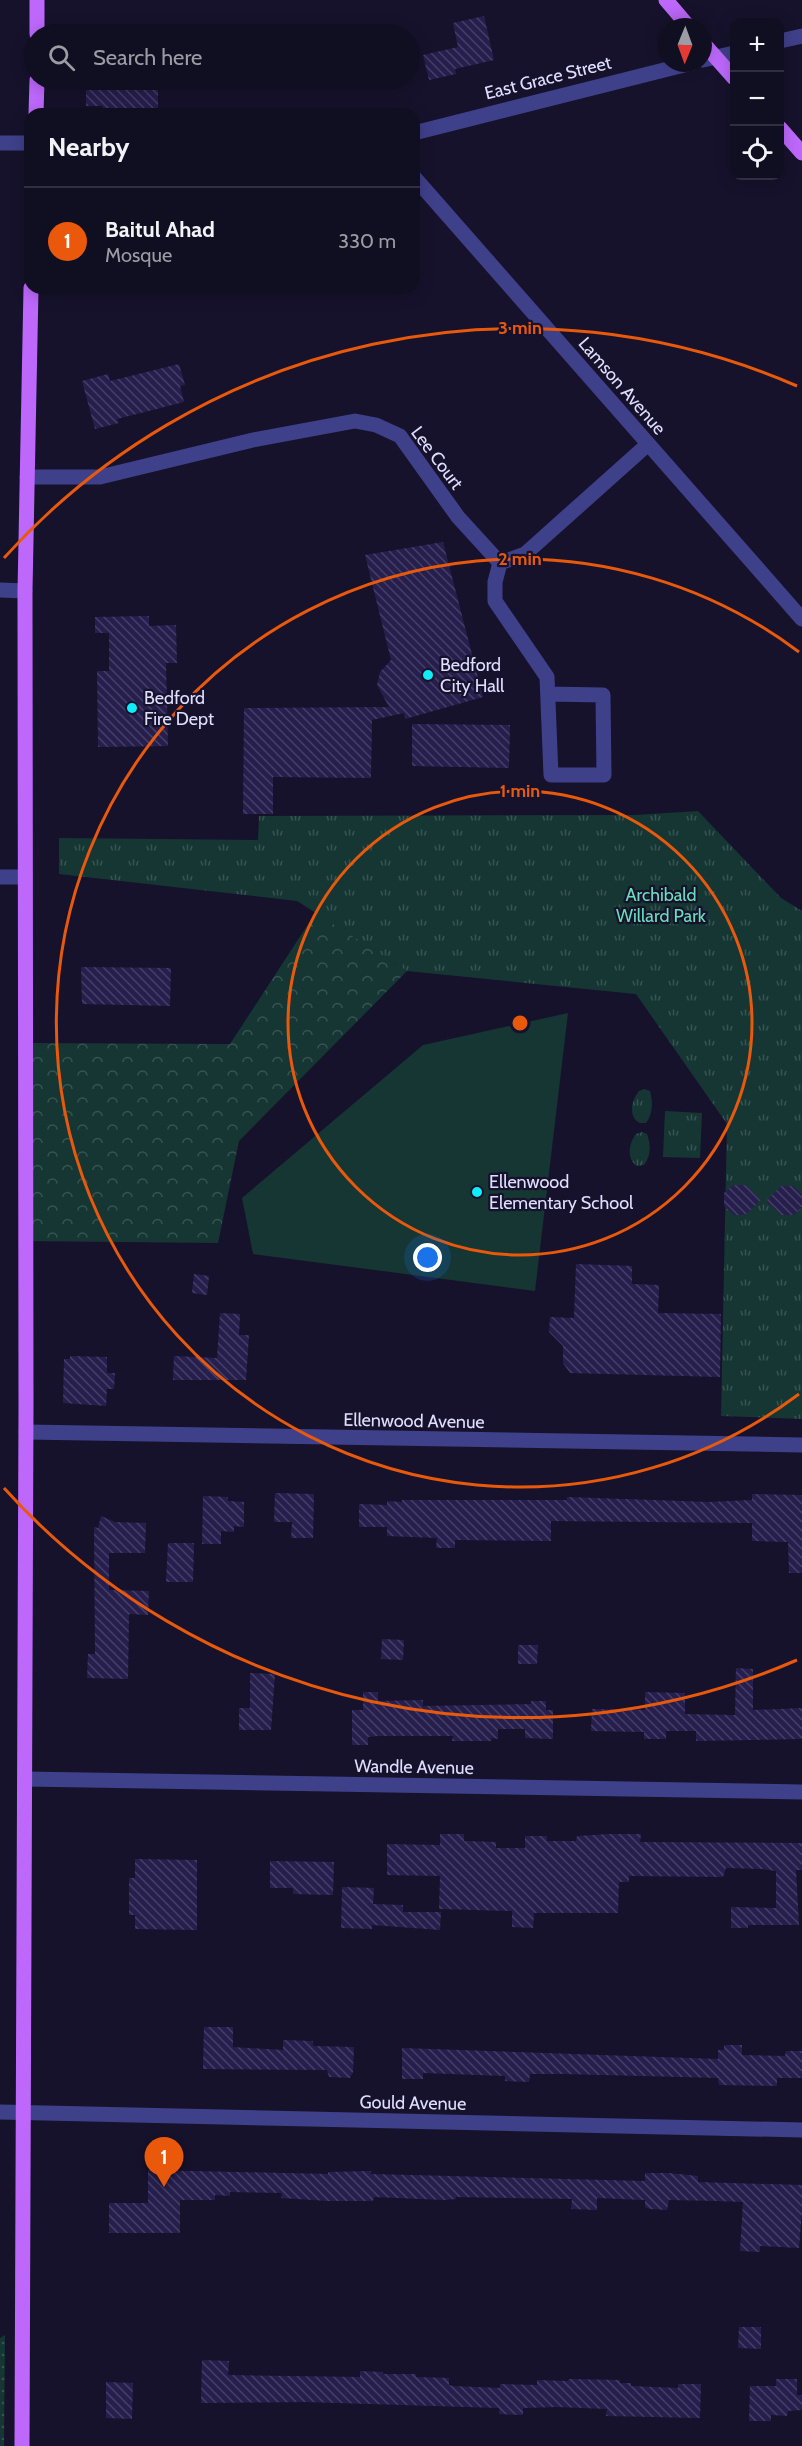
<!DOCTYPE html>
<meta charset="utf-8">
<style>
body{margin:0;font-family:Cabin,sans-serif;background:#1e1c2e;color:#f1f3f6}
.controls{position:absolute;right:18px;top:18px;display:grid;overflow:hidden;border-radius:12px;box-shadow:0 3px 15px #0003}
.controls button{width:54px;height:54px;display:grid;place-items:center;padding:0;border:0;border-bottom:2px solid #302e3f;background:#100e21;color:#f1f3f6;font:30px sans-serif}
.compass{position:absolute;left:658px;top:18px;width:54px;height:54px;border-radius:50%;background:#100e21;box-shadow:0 3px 15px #0003;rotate:181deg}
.you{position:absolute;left:428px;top:1258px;width:21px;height:21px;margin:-15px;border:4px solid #fff;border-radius:50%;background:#1a73e8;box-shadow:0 0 0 9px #1a73e833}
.badge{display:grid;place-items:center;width:39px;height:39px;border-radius:50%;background:#ea580c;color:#fff;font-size:20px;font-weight:700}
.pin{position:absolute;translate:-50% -50px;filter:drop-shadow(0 2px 3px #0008)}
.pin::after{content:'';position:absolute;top:32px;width:21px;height:18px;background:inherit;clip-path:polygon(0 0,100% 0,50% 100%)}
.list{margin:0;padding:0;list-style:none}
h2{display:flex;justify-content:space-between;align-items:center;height:78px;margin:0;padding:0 24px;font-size:26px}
h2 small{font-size:20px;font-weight:400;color:#9c9ca5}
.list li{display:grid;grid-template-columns:39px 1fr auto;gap:18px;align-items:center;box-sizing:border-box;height:108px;padding:0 24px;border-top:2px solid #302e3f}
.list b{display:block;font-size:22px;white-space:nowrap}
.list p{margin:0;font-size:20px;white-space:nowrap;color:#9c9ca5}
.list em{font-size:20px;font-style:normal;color:#9c9ca5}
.icon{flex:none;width:33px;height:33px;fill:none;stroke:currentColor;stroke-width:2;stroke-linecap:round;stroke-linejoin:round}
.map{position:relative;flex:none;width:802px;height:2446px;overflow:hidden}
.search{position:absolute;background:#100e21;box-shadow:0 3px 15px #0003;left:24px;top:24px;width:396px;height:66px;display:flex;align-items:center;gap:15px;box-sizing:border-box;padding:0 21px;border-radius:33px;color:#9c9ca5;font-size:22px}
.panel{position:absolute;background:#100e21;box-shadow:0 3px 15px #0003;left:24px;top:108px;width:396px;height:186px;border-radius:18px}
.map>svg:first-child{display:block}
</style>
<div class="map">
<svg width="802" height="2446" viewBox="0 0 802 2446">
<defs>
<pattern id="grass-dots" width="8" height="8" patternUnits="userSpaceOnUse" patternTransform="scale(1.5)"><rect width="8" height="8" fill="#153633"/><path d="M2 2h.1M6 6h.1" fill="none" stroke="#375352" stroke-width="1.8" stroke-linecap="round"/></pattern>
<pattern id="forest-crowns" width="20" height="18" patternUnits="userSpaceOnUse" patternTransform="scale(1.5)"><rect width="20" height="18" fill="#153633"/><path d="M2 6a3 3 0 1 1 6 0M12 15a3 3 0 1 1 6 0" fill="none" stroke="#375352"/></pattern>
<pattern id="park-tufts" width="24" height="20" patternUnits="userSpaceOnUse" patternTransform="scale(1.5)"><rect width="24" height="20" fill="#153633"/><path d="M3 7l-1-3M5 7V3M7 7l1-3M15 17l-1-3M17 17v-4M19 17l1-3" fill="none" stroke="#375352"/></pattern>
<pattern id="building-back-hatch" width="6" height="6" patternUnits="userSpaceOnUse" patternTransform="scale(1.5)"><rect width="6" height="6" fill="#261f4d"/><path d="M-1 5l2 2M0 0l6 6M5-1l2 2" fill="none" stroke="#453f68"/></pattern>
</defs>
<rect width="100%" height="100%" fill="#16122c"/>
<path fill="url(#grass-dots)" d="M5,2335L4,2446H0V2338Z"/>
<path fill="url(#forest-crowns)" d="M316,912L407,971L239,1141L218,1243L26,1241V1043L230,1044Z"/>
<path fill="url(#park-tufts)" d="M698,811L781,898L802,911V1419L721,1416L727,1124L636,994L407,971L297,901L59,874V838L258,840L259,816L635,815Z
M644,1089L650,1091C653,1103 653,1113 646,1123H640C628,1117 631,1101 639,1091Z
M665,1111L702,1113L700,1158L663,1157Z
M642,1132L647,1134C651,1145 651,1156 644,1165L637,1166C626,1159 629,1143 636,1134Z"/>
<path fill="#153633" d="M568,1013L535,1291L253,1254L242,1198L423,1045Z"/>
<path fill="url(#building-back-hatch)" d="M484,16L494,60L455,69L456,74L429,80L423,55L458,47L453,23Z
M86,80H158V108H147V114H102L103,106H86Z
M179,364L185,385L180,386L184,402L117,419L119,423L95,429L82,381L108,374L110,381Z
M443,542L483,697L405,719L404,713L372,720L371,778L273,777V814H243L244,708L389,707L377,685L380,672L391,660L365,555Z
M149,616V626L176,625L177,663H166L168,746L98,747L97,671H109V633H95V617Z
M412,724L510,725L509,768L412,766Z
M81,967L171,968L170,1006L82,1004Z
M733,1185H746L761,1200L745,1215H734L724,1206V1193Z
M781,1186H793L802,1194V1207L794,1215H781L766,1201Z
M576,1264L632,1266V1284L659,1285L658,1313L721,1314L720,1377L570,1373L563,1363V1346L549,1332L550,1317L574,1318Z
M194,1274L209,1276L207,1295L192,1293Z
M220,1313L240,1314L239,1335H249L246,1380H173L174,1356L217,1358Z
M70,1356L107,1357V1373H115L114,1389H107L106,1406L63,1403L64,1359H70Z
M275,1493L314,1494L313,1538H291L292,1522H274Z
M752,1494L802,1495V1573H789L788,1542L752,1541V1523L551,1521V1541L455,1540V1548H436L437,1538L387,1536V1527H359V1504L387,1505V1501L402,1502V1500H567V1497L709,1502L752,1500Z
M203,1496L228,1497V1501L244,1502V1527L234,1526V1532L221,1531V1544H202Z
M101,1516L115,1522L146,1523L145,1553H109V1590L149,1591L148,1615L129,1614L128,1679L87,1678L88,1654H95L94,1527L98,1528Z
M168,1543H194L193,1582H166Z
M382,1639L404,1640L403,1660L381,1659Z
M518,1645H538L537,1664H518Z
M736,1668L753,1669V1710L802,1708V1739L696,1741V1731H666V1739H644V1732L591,1731L592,1709L645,1710V1692L685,1693V1714L735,1715Z
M250,1673L275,1674L271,1730H239V1708H250Z
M363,1692H378V1701L423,1700V1706L531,1704V1701H546V1710H553V1739L525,1738V1729H498V1739L492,1738L491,1741H452L453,1736H378L368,1737V1745H352V1710H363Z
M440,1834H464V1841L496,1842V1848H525V1836H547V1841H576L577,1836L609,1834H641L640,1842L802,1843V1870H796L799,1925H748V1928H731V1907L776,1908V1871L762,1869L726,1868L723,1877L629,1876V1882H619L618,1913H534L533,1928L512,1927V1911L439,1909L440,1876L387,1875V1844L440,1845Z
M135,1859L197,1860V1930L135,1929V1915H129V1878H135Z
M270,1861L334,1862L333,1895L293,1894V1888H270Z
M342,1887L374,1888L373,1904L403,1905V1912H441L440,1930L372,1925V1929L341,1928Z
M204,2027H233V2047L283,2050V2040L313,2041V2046L354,2047L353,2072L350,2078L329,2077L327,2070L203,2069Z
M724,2045H742V2055L785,2056L786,2051H802V2078H777V2086L719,2085L718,2078L564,2074H530L529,2082L505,2081V2076L423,2073V2079H402V2048L718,2059V2050H724Z
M148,2170L328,2174V2172L371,2171V2174L645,2181V2173H669L698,2176V2182L802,2185V2211L799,2248L760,2246V2252L740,2251L743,2202L716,2201L669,2200L667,2210L650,2209L645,2207V2200L597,2198V2210L571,2209L572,2199L456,2197V2199L444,2200L374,2197L373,2201H328L281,2198L282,2193L230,2192V2196L215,2195V2200H180V2233H109V2203H148Z
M739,2327H761V2349L738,2348Z
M202,2360L229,2361L228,2375L360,2377V2371L383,2372V2374H416V2377L449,2378V2385L453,2386L500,2388V2384L537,2385V2380L568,2381L569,2379L620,2380V2383H631V2386L678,2388V2384H701L700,2418L606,2416L607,2409L557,2407L523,2408V2415L499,2414V2408L306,2402L201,2403Z
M776,2379H797V2395H802V2410L788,2411L787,2416L771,2415V2421H749L750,2386H776Z
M106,2382L133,2383L132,2419L106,2418Z"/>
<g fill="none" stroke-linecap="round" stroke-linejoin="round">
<path stroke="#3f408a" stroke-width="15" d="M780,41L802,36
M703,60L734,53
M414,133L692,63
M0,143H30
M414,177L802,619
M27,477H100L253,440L355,421L376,425L400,436L458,517L500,563
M500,563L495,582V601L547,677L551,775H604L603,695L548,694
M500,563L525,554L647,445
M0,590L25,591
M0,877H25
M26,1432L802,1445
M25,1779L802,1792
M0,2112L802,2130"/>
<path stroke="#bd68fb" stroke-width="15" d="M666,0L689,27
M37,34V0
M703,43L734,78
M36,114L37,80
M780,128L802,153
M22,2446L26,1407L25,591L31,288"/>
</g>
<g fill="none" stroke="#e8590c" stroke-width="3">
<circle cx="520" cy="1023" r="232"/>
<path d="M799 1394A464 464 0 1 1 799 652"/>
<path d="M797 1660A695 695 0 0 1 4 1488M4 558A695 695 0 0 1 797 386"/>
</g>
<g fill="#10edf9" stroke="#16122c" stroke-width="2">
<circle cx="428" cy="675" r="6"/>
<circle cx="132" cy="708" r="6"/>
<circle cx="477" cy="1192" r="6"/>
</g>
<g text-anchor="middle" stroke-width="4.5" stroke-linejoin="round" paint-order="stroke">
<g font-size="18" fill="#e0defe" stroke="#16122c">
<text transform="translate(548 78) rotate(-14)" y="6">East Grace Street</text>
<text transform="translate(622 386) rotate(49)" y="6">Lamson Avenue</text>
<text transform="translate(437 458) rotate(53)" y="6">Lee Court</text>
<text transform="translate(414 1421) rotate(1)" y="6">Ellenwood Avenue</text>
<text transform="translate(414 1767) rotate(1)" y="6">Wandle Avenue</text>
<text transform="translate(413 2103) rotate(1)" y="6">Gould Avenue</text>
</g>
<g font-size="18" fill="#e0defe" stroke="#16122c" text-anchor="start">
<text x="440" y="671">Bedford<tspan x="440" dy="21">City Hall</tspan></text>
<text x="144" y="704">Bedford<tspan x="144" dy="21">Fire Dept</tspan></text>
<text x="489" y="1188">Ellenwood<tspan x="489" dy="21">Elementary School</tspan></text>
</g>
<g font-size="18" fill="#6adebc" stroke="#16122c">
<text x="661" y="901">Archibald<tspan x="661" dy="21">Willard Park</tspan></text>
</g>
</g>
<circle cx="520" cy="1023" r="9" fill="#e8590c" stroke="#16122c" stroke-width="3"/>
<g font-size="18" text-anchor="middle" font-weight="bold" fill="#e8590c" stroke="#16122c" stroke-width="4.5" stroke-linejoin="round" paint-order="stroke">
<text x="520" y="334">3 min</text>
<text x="520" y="565">2 min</text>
<text x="520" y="797">1 min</text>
</g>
</svg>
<div class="controls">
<button>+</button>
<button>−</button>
<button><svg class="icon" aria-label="locate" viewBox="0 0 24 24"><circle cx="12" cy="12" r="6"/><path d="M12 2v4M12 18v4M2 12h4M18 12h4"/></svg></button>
</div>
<svg class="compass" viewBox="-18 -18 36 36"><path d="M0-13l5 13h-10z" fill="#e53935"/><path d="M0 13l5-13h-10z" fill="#9c9ca5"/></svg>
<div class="you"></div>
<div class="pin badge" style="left:164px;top:2187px">1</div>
<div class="search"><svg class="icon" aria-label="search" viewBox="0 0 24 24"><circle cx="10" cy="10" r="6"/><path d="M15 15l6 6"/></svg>Search here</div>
<section class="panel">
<h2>Nearby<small></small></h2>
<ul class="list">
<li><span class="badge">1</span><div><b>Baitul Ahad</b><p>Mosque</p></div><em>330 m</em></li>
</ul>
</section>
</div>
